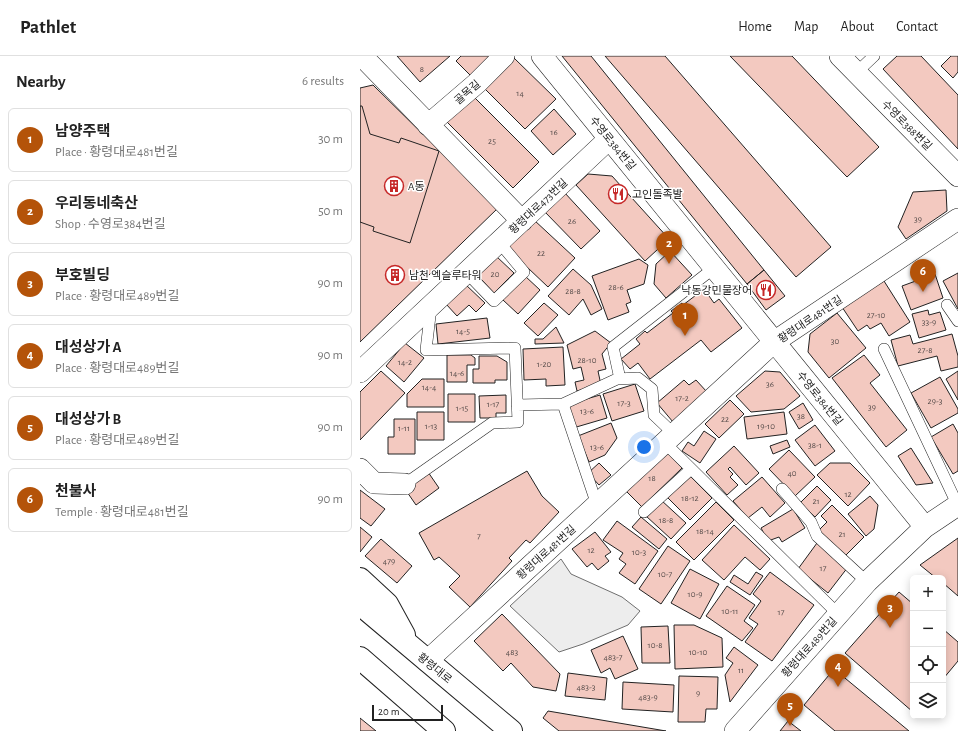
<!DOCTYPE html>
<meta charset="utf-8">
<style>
body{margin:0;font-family:"Alegreya Sans","Noto Sans KR",sans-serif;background:#f2f2f2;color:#222}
.controls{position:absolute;right:12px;bottom:12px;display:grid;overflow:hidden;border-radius:6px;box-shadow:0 2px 10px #0003}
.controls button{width:36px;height:36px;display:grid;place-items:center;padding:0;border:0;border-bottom:1px solid #e0e0e0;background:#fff;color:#222;font:20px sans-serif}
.scale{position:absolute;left:12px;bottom:10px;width:71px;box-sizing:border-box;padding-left:4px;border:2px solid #222;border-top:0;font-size:11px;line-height:14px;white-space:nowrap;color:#222;-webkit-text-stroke:3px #fff;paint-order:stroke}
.you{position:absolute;left:284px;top:391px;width:14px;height:14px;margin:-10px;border:3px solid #fff;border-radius:50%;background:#1a73e8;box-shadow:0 0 0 6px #1a73e833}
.badge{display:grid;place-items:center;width:26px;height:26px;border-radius:50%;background:#b45309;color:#fff;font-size:13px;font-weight:700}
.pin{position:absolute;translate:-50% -33px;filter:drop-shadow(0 1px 2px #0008)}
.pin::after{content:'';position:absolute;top:21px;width:14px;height:12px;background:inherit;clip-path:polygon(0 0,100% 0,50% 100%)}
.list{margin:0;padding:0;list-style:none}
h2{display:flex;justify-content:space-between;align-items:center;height:52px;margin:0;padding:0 16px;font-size:17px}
h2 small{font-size:13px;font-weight:400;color:#767676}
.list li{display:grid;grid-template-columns:26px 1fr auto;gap:12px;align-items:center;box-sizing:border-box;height:64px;margin:0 8px 8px;padding:0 8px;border:1px solid #e0e0e0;border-radius:6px}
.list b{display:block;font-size:15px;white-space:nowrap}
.list p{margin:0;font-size:13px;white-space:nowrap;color:#767676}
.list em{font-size:13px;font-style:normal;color:#767676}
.icon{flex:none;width:22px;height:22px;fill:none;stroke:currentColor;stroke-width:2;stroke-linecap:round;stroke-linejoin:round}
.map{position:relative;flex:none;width:598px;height:675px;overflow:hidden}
header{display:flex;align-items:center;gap:24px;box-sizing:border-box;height:56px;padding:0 20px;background:#fff;border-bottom:1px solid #e0e0e0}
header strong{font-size:19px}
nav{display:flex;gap:22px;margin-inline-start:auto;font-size:14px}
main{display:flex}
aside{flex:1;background:#fff}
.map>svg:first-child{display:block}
</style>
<header>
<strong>Pathlet</strong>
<nav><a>Home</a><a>Map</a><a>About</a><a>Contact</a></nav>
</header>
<main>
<aside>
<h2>Nearby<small>6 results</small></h2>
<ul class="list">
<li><span class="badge">1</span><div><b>남양주택</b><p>Place · 황령대로481번길</p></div><em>30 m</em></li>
<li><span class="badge">2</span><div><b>우리동네축산</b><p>Shop · 수영로384번길</p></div><em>50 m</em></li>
<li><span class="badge">3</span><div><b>부호빌딩</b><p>Place · 황령대로489번길</p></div><em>90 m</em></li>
<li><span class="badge">4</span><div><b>대성상가 A</b><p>Place · 황령대로489번길</p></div><em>90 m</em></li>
<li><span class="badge">5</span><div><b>대성상가 B</b><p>Place · 황령대로489번길</p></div><em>90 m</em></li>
<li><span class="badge">6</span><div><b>천불사</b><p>Temple · 황령대로481번길</p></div><em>90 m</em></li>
</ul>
</aside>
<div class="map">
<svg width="598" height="675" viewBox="0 0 598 675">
<rect width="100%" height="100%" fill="#fff"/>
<path fill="#ededed" stroke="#6f6f6f" d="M201,503L211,518L262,541L280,555L268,569L223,588L199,596L150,550Z"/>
<path fill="#f3c9c0" stroke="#222" d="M37,0H90L60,26Z
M101,0H140L115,24L96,5Z
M202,0H231L404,214L387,228Z
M245,0H305L471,191L436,221Z
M370,0H432L519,91L487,121Z
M537,0H561L598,39V93L523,13Z
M591,0H598V16L593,22L581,10Z
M154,2L196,43L165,73L124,32Z
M13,29L138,152L0,286V32Z
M111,38L179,106L153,132L85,64Z
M0,50H2L10,78L39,87L41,82L79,95L50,187L13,175L14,171L0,166Z
M194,53L216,78L193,99L171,75Z
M228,118L252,120L309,183L285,205L216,129Z
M586,134L587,155L546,183L538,171L553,136Z
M204,136L240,175L221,193L184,155Z
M174,164L215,202L188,231L147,192Z
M310,195L332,219L306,242L294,228L296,208Z
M136,200L154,217L134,237L117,219Z
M279,203L288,209L284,228L267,234L271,246L266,248L269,256L248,264L232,220Z
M213,213L231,229L242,253L231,259L223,243L209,259L188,240Z
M404,214L425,240L406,254L387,228Z
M598,217V253L583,225Z
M575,218L583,242L551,254L542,230Z
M165,220L180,234L158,258L143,244Z
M524,225L550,266L529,280L521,267L510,273L507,269L498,275L482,251Z
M105,228L125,247L116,256L109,249L97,260L86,248Z
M344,233L354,247L359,243L382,272L351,296L341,284L290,323L278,307L270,313L261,303L280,288L276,283L285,275L287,277L313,257L311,255L322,247L323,249Z
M184,247L198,259L178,280L164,267Z
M568,254L569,259L580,256L586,274L559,282L552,258Z
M477,257L506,292L469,322L448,296L450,278Z
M127,262L130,282L78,288L76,268Z
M196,271L204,287L175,288V283H183Z
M235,275L251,287L242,298L246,313L238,315L241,329L217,335L215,326L224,324L221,311L213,313L207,289Z
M592,278L598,300V311L581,315L577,300L538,310L531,284L550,279L553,288Z
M45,287L64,302L44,326L26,310Z
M203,291L205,329L186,330V323L164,324L163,293Z
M87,299H111L115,302V309H107V326H87Z
M504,299L520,319L510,327L547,374L526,391L472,322Z
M119,300H137L147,306V324H135V327H113V313H119Z
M21,315L45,337L0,384V336Z
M405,315L420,316L440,340L424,353L391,356L376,340Z
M598,315V344L586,323Z
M580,321L598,353V357L571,372L551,337Z
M62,323H84V351H47V338Z
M324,324L329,329L336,324L347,336L313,366L297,347Z
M275,328L284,355L252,365L243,338Z
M88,338H115V366H88Z
M146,339V357H136V362H120L119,340Z
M240,339L247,362L213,372L206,349Z
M370,344L384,358L359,382L345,368Z
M443,347L453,364L439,373L429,356Z
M57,356H84V384H57Z
M424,356L427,378L387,383L384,361Z
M34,363H55V398H28V381H34Z
M251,367L257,382L245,399L229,406L218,380Z
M593,368L598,377V415L593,418L571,381Z
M455,369L475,395L455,410L435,384Z
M344,375L356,383L340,407L322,395L328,386L334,390Z
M427,384L430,391L413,398L410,390Z
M374,390L399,417L386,429L370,411L368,413L373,418L370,421L378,429L367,439L346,416Z
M303,392L322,412L282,451L263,432Z
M551,392L573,427L556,429L538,400Z
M429,394L455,421L435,440L409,413Z
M239,407L251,419L239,429L228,417Z
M470,407H490L510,427L488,450L457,419Z
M167,415L182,440L199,456L170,487L166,484L149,502L152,505L110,551L89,531L100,520L79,501L74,504L59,477Z
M68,416L79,432L56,449L45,433Z
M329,419L352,442L330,464L307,441Z
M402,421L425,447L410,461L402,451L388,462L373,445Z
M457,430L471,444L455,461L440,447Z
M0,434L25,453L11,470L0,462Z
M510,440L518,449L514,473L506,480L488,458Z
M301,444L326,467L311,483L286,460Z
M356,446L374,464L334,504L316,486Z
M472,449L504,481L485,500L459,474L467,466L461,460Z
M433,453L445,472L422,486L419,481L408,485L401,472Z
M281,461L307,483L299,493L272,471Z
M257,465L298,495L275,528L259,517L266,508L259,503L263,497L243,484Z
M374,469L410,503L400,514L385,501L364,524L342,504Z
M0,471L12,481L0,496Z
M235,476L251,496L245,500L249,505L238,514L232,507L227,511L212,493Z
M598,482V540L583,527V522H576L560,509Z
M21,483L52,510L37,527L5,500Z
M457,487L488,511L468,537L438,513Z
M308,490L330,505L301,548L279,533Z
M330,513L359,528L340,563L311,547Z
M396,516L403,520L390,539L370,526L374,519L388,528Z
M410,516L454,549L412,605L385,586L398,568L389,562L401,545L393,538Z
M367,530L395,549L384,565L393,572L382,585L346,560Z
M539,536L553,548V656L485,597Z
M142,558L200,618L196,635L173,631L151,607L143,615L114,585Z
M314,569H334L362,582L363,611L315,613Z
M308,570L310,607H282L281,571Z
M583,573L598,586V605L583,623Z
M263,580L278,613L255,623L250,612L241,617L231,594Z
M374,591L398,609L370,646L365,619L373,607L366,602Z
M474,613L549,675H475L444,649Z
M208,617L247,622L245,644L205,640Z
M319,620L358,621L357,653H346L345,666H318Z
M263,626L314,629L313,656L262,653Z
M188,655L306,675H199L183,662Z
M0,662L16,675H0Z
M428,665L441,675H420Z"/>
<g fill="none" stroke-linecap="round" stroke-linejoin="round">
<g stroke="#222" stroke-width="12">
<path id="lane" d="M496,17L514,0
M106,216L134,245L164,216L139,186
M587,249L598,265
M524,293L598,450
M260,323L253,291L354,212
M203,348L237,449
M157,349L203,348L257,323L278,322L292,333L294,359L314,378
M305,387L478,558
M45,428L132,367L158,366L155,292L66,294L71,251
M422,433L451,466L457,480L507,526
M284,456L331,413"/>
</g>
<g stroke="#222" stroke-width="22">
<path id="street" d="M2,0L162,165
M182,0L565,471
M480,0L598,120
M68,69L117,27L144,0
M0,316L249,83
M0,413L14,427L45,428
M67,605L414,286L598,163
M375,675L507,526L565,471L598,449"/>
</g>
<g stroke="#222" stroke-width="24">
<path id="secondary" d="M0,523L27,548L44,579
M0,548L151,675
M0,602L84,675"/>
</g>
<use href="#lane" stroke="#fff" stroke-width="11"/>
<use href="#street" stroke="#fff" stroke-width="21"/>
<use href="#secondary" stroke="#fff" stroke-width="22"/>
</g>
<defs>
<g id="building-ring" transform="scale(1)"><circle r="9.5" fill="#fff" stroke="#c62828" stroke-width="1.5"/><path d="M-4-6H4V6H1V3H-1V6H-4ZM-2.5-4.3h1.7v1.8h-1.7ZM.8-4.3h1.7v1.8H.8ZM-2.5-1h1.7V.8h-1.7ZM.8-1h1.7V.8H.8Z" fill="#c62828"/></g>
<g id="restaurant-ring" transform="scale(1)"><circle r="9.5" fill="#fff" stroke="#c62828" stroke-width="1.5"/><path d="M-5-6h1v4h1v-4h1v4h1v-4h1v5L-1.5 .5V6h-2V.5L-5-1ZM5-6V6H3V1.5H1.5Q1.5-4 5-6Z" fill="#c62828"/></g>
</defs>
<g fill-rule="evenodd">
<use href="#building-ring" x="34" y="130"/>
<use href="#restaurant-ring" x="258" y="138"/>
<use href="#building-ring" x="35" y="219"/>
<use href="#restaurant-ring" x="406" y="234"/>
</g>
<g text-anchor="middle" stroke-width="3" stroke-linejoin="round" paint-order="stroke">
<g font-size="9" fill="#564c4a">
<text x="62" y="16">8</text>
<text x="160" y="40">14</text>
<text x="194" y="79">16</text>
<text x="132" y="88">25</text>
<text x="558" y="166">39</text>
<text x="212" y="168">26</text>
<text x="181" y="200">22</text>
<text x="135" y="221">20</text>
<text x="256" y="234">28-6</text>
<text x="213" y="238">28-8</text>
<text x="516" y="262">27-10</text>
<text x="569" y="269">33-9</text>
<text x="103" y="278">14-5</text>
<text x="475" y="288">30</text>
<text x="565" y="297">27-8</text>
<text x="227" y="307">28-10</text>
<text x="45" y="309">14-2</text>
<text x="184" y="311">1-20</text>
<text x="97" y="320">14-6</text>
<text x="410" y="331">36</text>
<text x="69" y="334">14-4</text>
<text x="322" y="345">17-2</text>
<text x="575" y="348">29-3</text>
<text x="264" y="350">17-3</text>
<text x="133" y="351">1-17</text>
<text x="512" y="354">39</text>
<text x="102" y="355">1-15</text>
<text x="227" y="358">13-6</text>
<text x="441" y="363">38</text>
<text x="365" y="366">22</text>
<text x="71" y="373">1-13</text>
<text x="406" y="373">19-10</text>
<text x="44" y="375">1-11</text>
<text x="455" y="392">38-1</text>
<text x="237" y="394">13-6</text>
<text x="432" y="420">40</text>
<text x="292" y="425">18</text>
<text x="488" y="441">12</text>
<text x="330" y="445">18-12</text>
<text x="456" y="448">21</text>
<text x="306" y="467">18-8</text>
<text x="345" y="478">18-14</text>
<text x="482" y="481">21</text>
<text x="119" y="483">7</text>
<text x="231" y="497">12</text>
<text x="279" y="499">10-3</text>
<text x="29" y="508">479</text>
<text x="463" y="515">17</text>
<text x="305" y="521">10-7</text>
<text x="335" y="541">10-9</text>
<text x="370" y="558">10-11</text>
<text x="421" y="559">17</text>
<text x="295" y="592">10-8</text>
<text x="152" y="599">483</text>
<text x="338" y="599">10-10</text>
<text x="253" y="604">483-7</text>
<text x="381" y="617">11</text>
<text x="226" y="634">483-3</text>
<text x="338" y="640">9</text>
<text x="288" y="644">483-9</text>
</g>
<g font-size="11" fill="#222" stroke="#fff">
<text transform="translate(107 36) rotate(-41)" y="4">골목길</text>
<text transform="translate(547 69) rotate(45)" y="4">수영로388번길</text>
<text transform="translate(253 87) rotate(51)" y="4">수영로384번길</text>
<text transform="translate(178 150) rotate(-43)" y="4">황령대로473번길</text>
<text transform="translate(450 263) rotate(-34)" y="4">황령대로481번길</text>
<text transform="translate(460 342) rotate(51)" y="4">수영로384번길</text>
<text transform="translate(186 496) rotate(-42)" y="4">황령대로481번길</text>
<text transform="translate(449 591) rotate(-48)" y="4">황령대로489번길</text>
<text transform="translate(75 612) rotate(39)" y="4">황령대로</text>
</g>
<g font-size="11" fill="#222" stroke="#fff" text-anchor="start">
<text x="48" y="134">A동</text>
<text x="272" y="142">고인돌족발</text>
<text x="49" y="223">남천 엑슬루타워</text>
<text x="392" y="238" text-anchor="end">낙동강민물장어</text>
</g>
</g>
</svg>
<div class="controls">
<button>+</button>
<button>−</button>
<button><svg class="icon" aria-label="locate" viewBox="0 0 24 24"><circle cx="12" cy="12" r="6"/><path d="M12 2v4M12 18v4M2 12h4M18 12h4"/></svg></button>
<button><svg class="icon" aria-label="layers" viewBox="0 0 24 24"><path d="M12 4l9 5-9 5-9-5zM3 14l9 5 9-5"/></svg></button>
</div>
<div class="scale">20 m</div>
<div class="you"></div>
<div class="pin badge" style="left:325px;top:280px">1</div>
<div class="pin badge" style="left:309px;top:208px">2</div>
<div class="pin badge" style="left:530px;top:572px">3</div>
<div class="pin badge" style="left:478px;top:631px">4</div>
<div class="pin badge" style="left:430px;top:670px">5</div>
<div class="pin badge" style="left:563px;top:236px">6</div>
</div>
</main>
